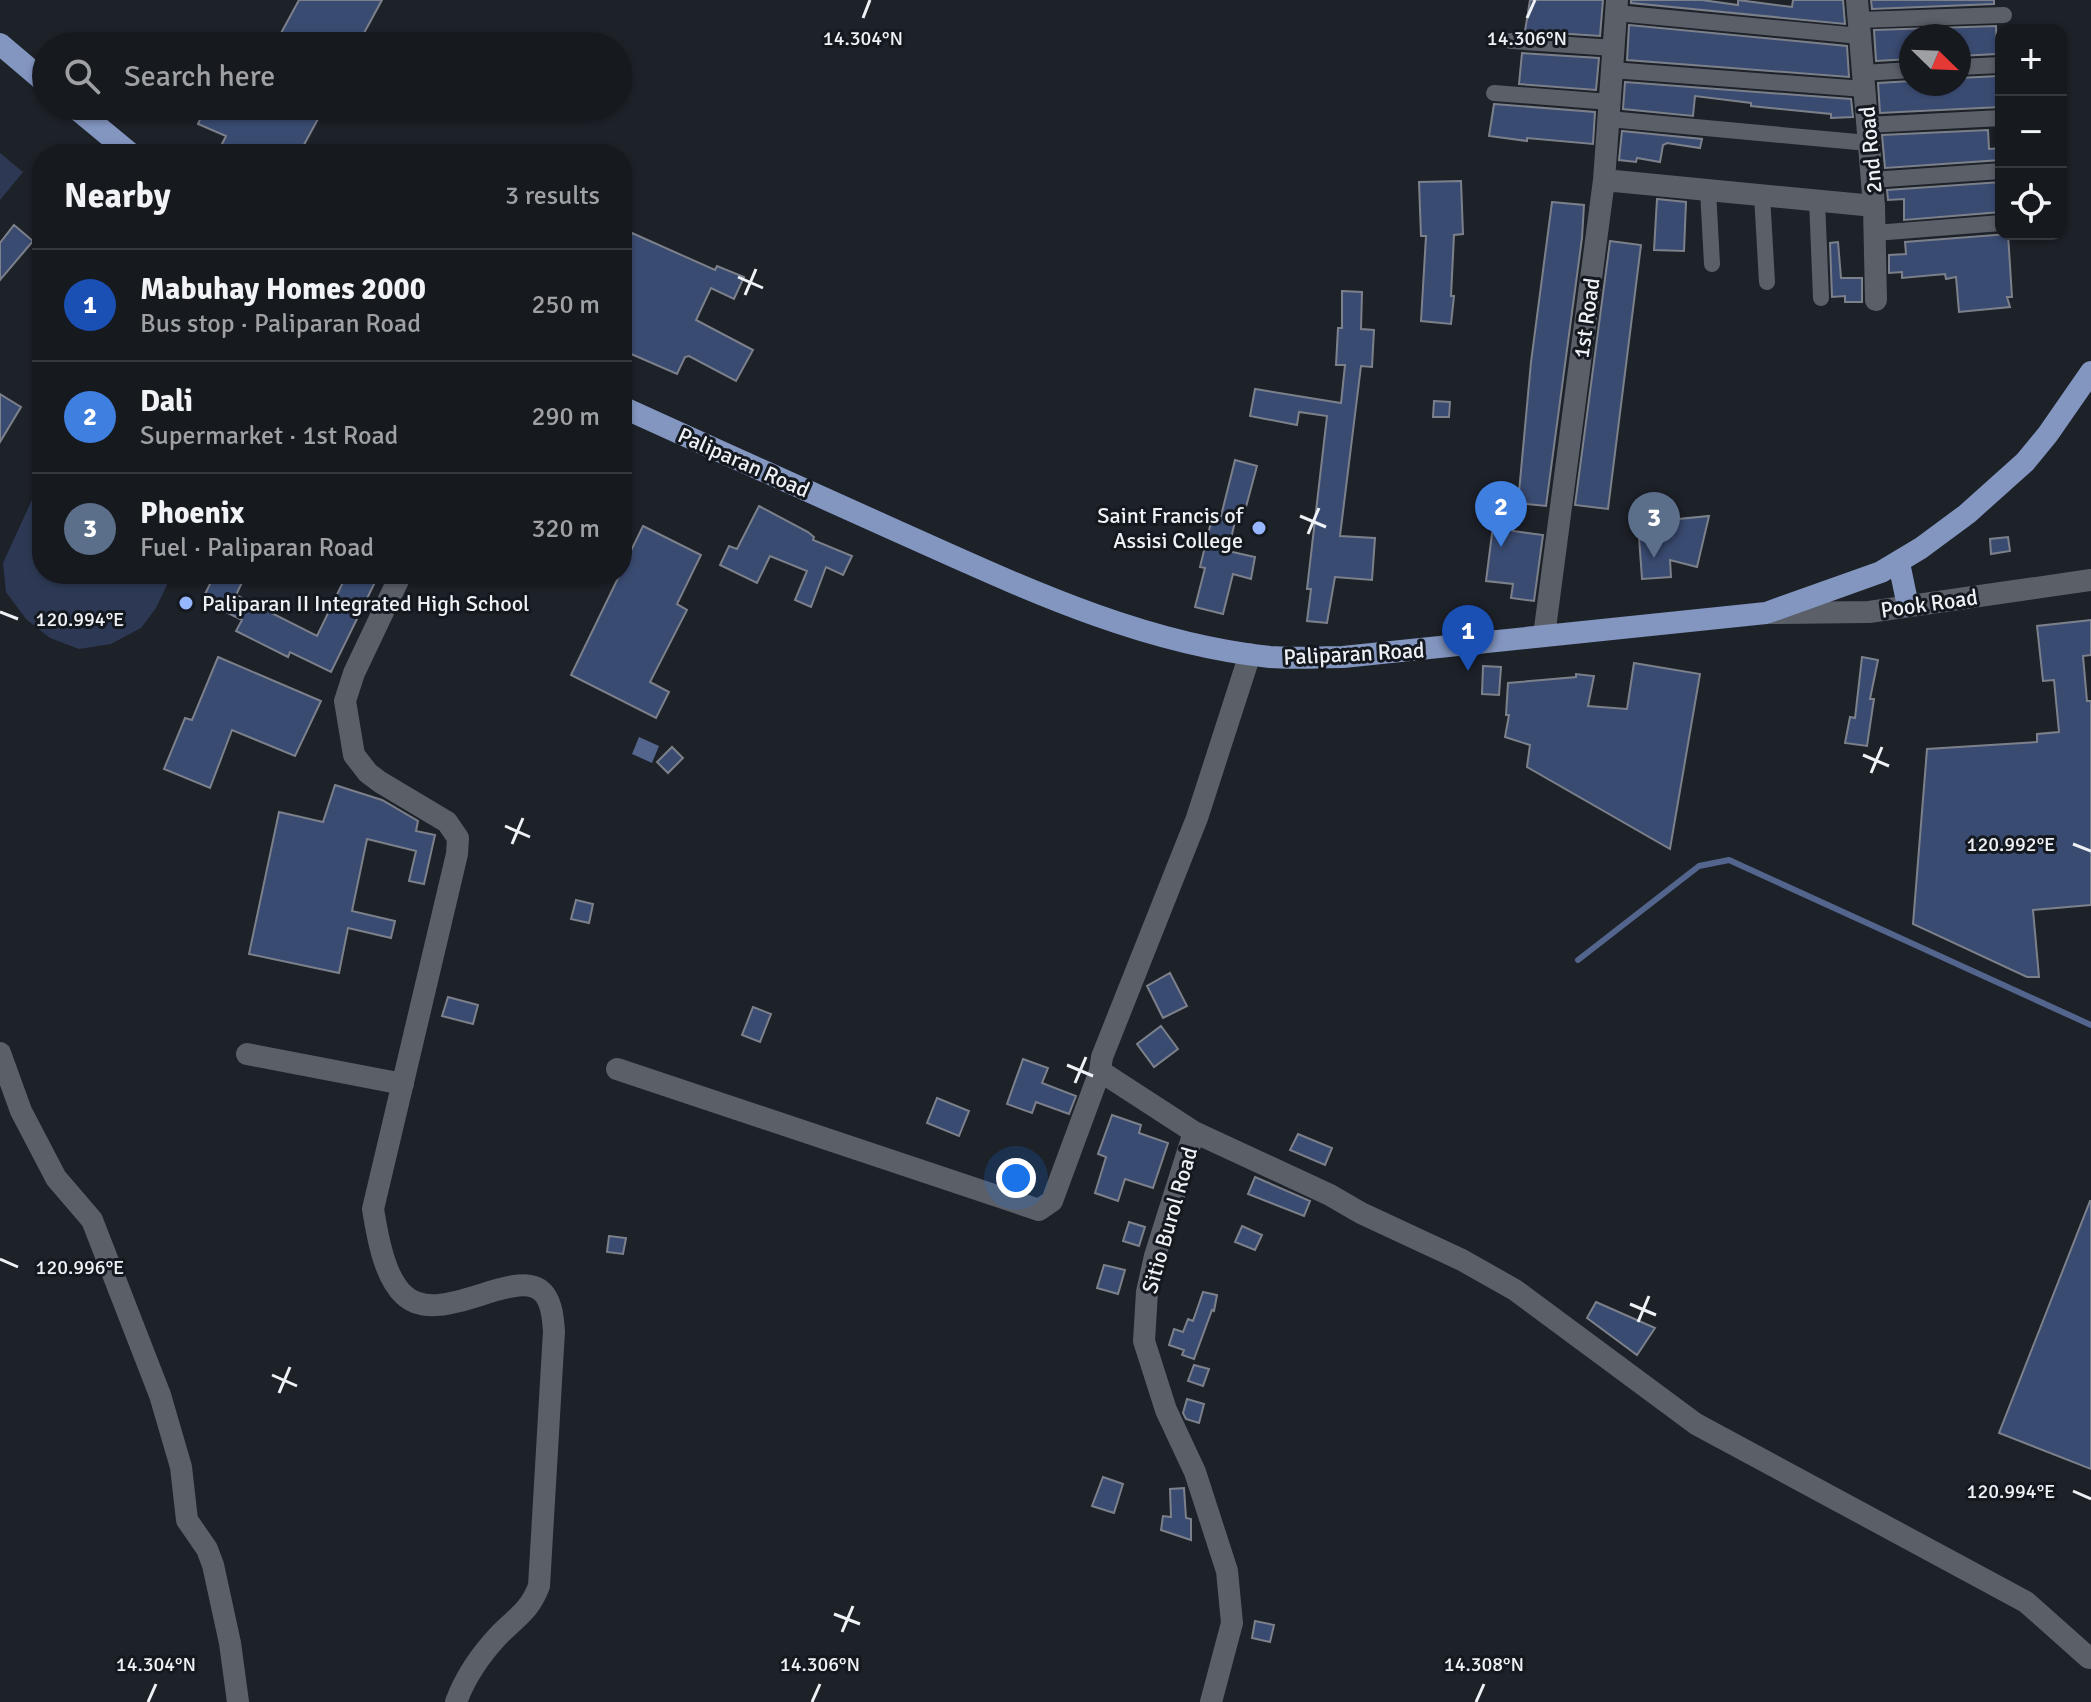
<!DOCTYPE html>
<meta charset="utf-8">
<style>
body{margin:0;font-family:Signika,sans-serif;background:#23262b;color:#f1f3f6}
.controls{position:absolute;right:24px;top:24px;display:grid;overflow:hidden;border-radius:16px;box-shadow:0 2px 6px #0004}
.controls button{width:72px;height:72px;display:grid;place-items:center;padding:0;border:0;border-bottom:2px solid #35383c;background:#16191e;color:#f1f3f6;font:40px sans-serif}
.compass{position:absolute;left:1899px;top:24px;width:72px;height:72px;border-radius:50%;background:#16191e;box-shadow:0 2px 6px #0004;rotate:113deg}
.you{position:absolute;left:1016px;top:1178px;width:28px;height:28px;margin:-20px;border:6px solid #fff;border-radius:50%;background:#1a73e8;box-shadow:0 0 0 12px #1a73e833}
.badge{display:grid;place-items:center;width:52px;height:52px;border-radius:50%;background:#7c3aed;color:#fff;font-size:26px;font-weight:700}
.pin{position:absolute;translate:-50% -66px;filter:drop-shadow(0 2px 4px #0008)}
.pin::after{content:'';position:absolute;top:42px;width:28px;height:24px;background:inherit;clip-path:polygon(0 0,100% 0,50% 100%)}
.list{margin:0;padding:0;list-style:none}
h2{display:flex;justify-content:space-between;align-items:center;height:104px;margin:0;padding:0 32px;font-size:34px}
h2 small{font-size:26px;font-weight:400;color:#9ea0a4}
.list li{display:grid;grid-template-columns:52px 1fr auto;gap:24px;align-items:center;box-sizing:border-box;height:112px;padding:0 32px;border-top:2px solid #35383c}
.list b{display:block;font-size:30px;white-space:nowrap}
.list p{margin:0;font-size:26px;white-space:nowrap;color:#9ea0a4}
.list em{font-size:26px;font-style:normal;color:#9ea0a4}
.icon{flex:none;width:44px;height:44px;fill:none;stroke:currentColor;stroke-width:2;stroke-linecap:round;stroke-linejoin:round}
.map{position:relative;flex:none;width:2091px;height:1702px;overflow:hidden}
.search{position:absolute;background:#16191e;box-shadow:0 2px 6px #0004;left:32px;top:32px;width:600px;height:88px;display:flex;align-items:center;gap:20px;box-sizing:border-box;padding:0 28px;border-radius:44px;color:#9ea0a4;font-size:30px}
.panel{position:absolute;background:#16191e;box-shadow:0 2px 6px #0004;left:32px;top:144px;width:600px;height:440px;border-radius:32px}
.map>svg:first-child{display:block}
</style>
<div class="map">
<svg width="2091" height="1702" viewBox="0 0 2091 1702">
<rect width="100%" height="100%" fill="#1d2128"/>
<path fill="#2d3954" d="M0,153L23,172L0,200Z
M42,478V574H172L156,608L141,628L111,644L79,649L50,638L26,619L6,592L3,563Z"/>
<path fill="#53658d" d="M639,737L659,746L652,763L632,754Z"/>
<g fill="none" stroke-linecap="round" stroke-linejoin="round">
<path stroke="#53658d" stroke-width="6" d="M1578,960L1699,866L1729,860L2091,1025"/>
</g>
<path fill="#3a4b72" stroke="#7c808a" stroke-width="2" d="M299,0H382L357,46H274Z
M1530,0H1603L1600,36L1525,31Z
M1631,0H1702L1738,5V0L1792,7L1793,0H1843L1845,24L1631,3Z
M1871,0H1994V4L1872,9Z
M1629,25L1847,46L1849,77L1627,60Z
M1996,26L1997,54L1959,56V36H1911V59L1876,61L1874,30Z
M1522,53L1599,58L1596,90L1519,84Z
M1998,76L2001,107L1880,113L1878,83L1911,81V84H1959V78Z
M1625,82L1851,99L1853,117L1831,118V114L1751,106V103L1695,96L1693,116L1623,109Z
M1494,104L1595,112L1593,144L1527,138V141L1489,136Z
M206,106H325L299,154H217L226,136L198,124Z
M1988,130L1989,149L2001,148V160L1885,168L1882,135Z
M1622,131L1702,139L1700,148L1667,143L1663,145L1660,162L1637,158L1636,162L1619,160Z
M1461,181L1463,234L1454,235L1451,296H1454L1451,324L1421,321L1426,236H1421L1419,182Z
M2001,182V212L1904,220V199L1888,200L1887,190Z
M1657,199L1686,202L1684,251L1654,250Z
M1552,202L1584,205L1582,238L1546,506L1518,503L1531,362Z
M14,225L33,241L0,280V243Z
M632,233L715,270L717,266L744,277L734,299L711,288L696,320L753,350L736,381L689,356L685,357L677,374L622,350V258Z
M2008,234L2012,297H2007L2010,307L1959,312L1956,277L1946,279L1945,274L1902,278V272L1889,273V255L1906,254L1905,242Z
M1610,241L1641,245L1608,509L1575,505Z
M1838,242L1841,278H1862V302H1845V296L1832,297L1830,243Z
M1342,291L1362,292L1361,329L1374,330L1372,367L1361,366L1340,536L1375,538L1372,580L1335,577L1327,623L1307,621L1311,589H1307L1327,416L1299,412L1297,425L1250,416L1255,389L1341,403L1345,365H1336L1338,328H1342Z
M0,394L21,407L0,442Z
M1434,401L1450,402L1449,417H1433Z
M1235,460L1257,466L1246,507L1239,505L1228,551L1255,557L1251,579L1233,574L1223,614L1195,607L1205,568L1200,567L1213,514L1221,516Z
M759,506L808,532L814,537L813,540L852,556L843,575L826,567L811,607L795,600L807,571L770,556L757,583L720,565L729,546L737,549Z
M1495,510L1515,513L1513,531L1543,535L1534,601L1511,598L1513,584L1486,581Z
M1709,516L1697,567L1670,560L1671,577L1642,579L1638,523Z
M643,526L701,555L677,604L687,610L650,682L669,692L656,718L571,675L620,574H622V569Z
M2008,537L2010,551L1991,554L1990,539Z
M215,574H246L236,595L317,636L347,574H379L331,672L290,652L288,657L236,631L242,620L202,600Z
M2091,620V655L2083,656L2087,701H2091V905L2033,910L2039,977H2027L1913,924L1927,749L2037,742V734L2059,732L2054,680L2043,681L2037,626Z
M218,657L321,701L295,756L232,730L210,788L164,769L185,718L192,720Z
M1862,657L1878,660L1870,699H1874L1867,746L1845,743L1850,717L1855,718Z
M1634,663L1700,674L1670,849L1527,767L1530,745L1505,737L1509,715H1506L1508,683L1576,677V674L1594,676L1588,706L1627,709Z
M1483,666L1501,667L1499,695L1482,694Z
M672,747L683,758L668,773L657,762Z
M335,785L382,800L418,821L416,831L435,835L424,884L409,881L416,851L367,839L352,911L395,921L391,938L348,928L339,973L249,954L279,812L323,822Z
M576,900L593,904L589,923L571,919Z
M1170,973L1187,1006L1163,1018L1147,986Z
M448,997L478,1005L473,1024L442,1016Z
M753,1007L771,1014L760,1042L742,1035Z
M1161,1026L1178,1049L1154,1067L1137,1044Z
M1023,1059L1048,1068L1042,1083L1076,1096L1069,1114L1036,1102L1032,1113L1007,1104Z
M937,1098L969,1111L959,1136L927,1123Z
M1112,1115L1141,1125L1139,1133L1168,1143L1153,1188L1125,1179L1118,1201L1095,1193L1106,1157L1098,1154Z
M1298,1134L1332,1148L1325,1165L1290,1150Z
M1255,1177L1310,1201L1304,1216L1248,1194Z
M2090,1201H2091V1469L1999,1433Z
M1129,1222L1145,1227L1139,1246L1123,1241Z
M1242,1226L1262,1235L1255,1250L1235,1242Z
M609,1236L626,1238L623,1254L607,1252Z
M1104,1265L1125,1270L1118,1294L1097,1288Z
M1203,1292L1217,1295L1214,1311L1212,1310L1194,1359L1182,1355L1184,1350L1169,1345L1174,1329L1183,1332L1188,1319L1193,1321Z
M1596,1302L1655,1328L1637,1355L1587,1318Z
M1194,1365L1209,1369L1203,1386L1188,1381Z
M1187,1399L1204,1404L1199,1423L1186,1419L1183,1413Z
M1103,1477L1123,1484L1114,1513L1092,1506Z
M1184,1488L1186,1518L1191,1519V1540L1161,1530L1163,1516L1171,1517L1170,1489Z
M1255,1621L1274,1625L1270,1642L1252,1638Z"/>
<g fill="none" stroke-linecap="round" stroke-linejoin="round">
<path stroke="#5b5f68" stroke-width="16" d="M1616,13L1860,36
M1859,20L2004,15
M1511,41L1614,48
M1959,67L2001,65
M1612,70L1864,89
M1863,73L1911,70
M1494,93L1610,102
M1609,119L1868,143
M1867,125L2001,118
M1871,180L2001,171
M1708,190L1712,264
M1762,195L1767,282
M1817,200L1821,298
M1875,233L2001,223"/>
<path stroke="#5b5f68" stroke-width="22" d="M1857,0L1874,206L1876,300
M1604,180L1874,206
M401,574L354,673L345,701L354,755L368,773L380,782L447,822L458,838L457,854L373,1209C377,1234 384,1277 404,1295C441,1330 520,1261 545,1295C552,1305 553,1319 554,1331L539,1586C530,1610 517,1617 500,1634C480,1655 466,1675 456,1702
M1544,636L1604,180L1617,0
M1250,654L1197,818L1102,1057L1100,1071L1194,1132L1330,1195L1361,1213L1462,1260L1515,1290L1696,1424L2026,1602L2089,1658L2091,1656
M0,1053L21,1111L56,1178L92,1220L160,1395L181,1467L187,1520L207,1549L213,1565L230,1643L238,1702
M247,1054L403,1084
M617,1069L1039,1210L1052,1201L1100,1071
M1194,1132L1155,1256L1147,1292L1144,1341L1166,1410L1195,1472L1227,1571L1232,1623L1211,1702"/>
<path stroke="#5b5f68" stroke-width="22" d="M1770,613L1869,612L2091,580"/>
<path stroke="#8396c0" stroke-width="22" d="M0,44L46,83
M73,106L131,154
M622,407C714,449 806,490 899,532C1018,585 1138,643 1270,657C1294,659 1319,657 1343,657L1766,613L1881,572L1921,548L1967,514L2025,462L2048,434L2091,372
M1899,563L1908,606"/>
</g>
<path fill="none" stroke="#eef1f6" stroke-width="3" d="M863,18L870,0M1527,18L1535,0M738,277L763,288M745,295L756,269M1300,516L1326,527M1308,534L1319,508M0,612L18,619M1863,755L1889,766M1871,773L1882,747M505,826L530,837M512,844L523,818M2073,844L2091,851M1067,1065L1093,1076M1075,1083L1086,1057M0,1259L18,1267M1630,1304L1656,1315M1638,1322L1649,1296M272,1375L297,1386M279,1393L290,1367M2073,1491L2091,1499M834,1614L860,1624M842,1632L853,1606M148,1702L156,1684M812,1702L820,1684M1476,1702L1484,1684"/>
<g fill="#96b6fd" stroke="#14181f" stroke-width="3">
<circle cx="1259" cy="528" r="8"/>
<circle cx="186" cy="603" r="8"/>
</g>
<g text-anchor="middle" stroke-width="6" stroke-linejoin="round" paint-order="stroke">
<g font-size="22" fill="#eef1f6" stroke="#14181f">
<text transform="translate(1870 150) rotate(-95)" y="8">2nd Road</text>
<text transform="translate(1586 318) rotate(-82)" y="8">1st Road</text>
<text transform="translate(744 462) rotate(24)" y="8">Paliparan Road</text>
<text transform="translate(1929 603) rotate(-8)" y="8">Pook Road</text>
<text transform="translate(1354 653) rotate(-3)" y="8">Paliparan Road</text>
<text transform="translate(1169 1220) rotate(-74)" y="8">Sitio Burol Road</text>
</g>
<g font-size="22" fill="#eef1f6" stroke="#14181f" text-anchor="end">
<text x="1243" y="523">Saint Francis of<tspan x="1243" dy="25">Assisi College</tspan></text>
<text x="202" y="611" text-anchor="start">Paliparan II Integrated High School</text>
</g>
</g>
<g font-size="20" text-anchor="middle" fill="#eef1f6" stroke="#14181f" stroke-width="6" stroke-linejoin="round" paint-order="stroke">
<text x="863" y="45">14.304°N</text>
<text x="1527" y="45">14.306°N</text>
<text x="80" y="626">120.994°E</text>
<text x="2011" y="851">120.992°E</text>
<text x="80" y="1274">120.996°E</text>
<text x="2011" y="1498">120.994°E</text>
<text x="156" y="1671">14.304°N</text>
<text x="820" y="1671">14.306°N</text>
<text x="1484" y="1671">14.308°N</text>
</g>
</svg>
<div class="controls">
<button>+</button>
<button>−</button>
<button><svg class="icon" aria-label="locate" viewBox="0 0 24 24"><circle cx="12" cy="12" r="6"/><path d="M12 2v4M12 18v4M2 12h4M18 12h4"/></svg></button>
</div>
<svg class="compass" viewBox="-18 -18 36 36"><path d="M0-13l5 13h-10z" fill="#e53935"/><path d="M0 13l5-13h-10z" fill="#9ea0a4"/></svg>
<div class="you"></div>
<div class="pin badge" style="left:1468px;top:671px;background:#1a4fb4">1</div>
<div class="pin badge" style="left:1501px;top:547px;background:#3f7fe0">2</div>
<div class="pin badge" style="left:1654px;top:558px;background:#5c6f8a">3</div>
<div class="search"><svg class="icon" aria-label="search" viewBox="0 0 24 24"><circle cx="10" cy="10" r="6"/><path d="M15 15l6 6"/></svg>Search here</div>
<section class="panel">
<h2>Nearby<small>3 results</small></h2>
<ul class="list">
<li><span class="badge" style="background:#1a4fb4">1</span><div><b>Mabuhay Homes 2000</b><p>Bus stop · Paliparan Road</p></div><em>250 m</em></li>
<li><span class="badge" style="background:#3f7fe0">2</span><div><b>Dali</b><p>Supermarket · 1st Road</p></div><em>290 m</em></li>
<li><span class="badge" style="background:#5c6f8a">3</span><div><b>Phoenix</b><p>Fuel · Paliparan Road</p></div><em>320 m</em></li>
</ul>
</section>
</div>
